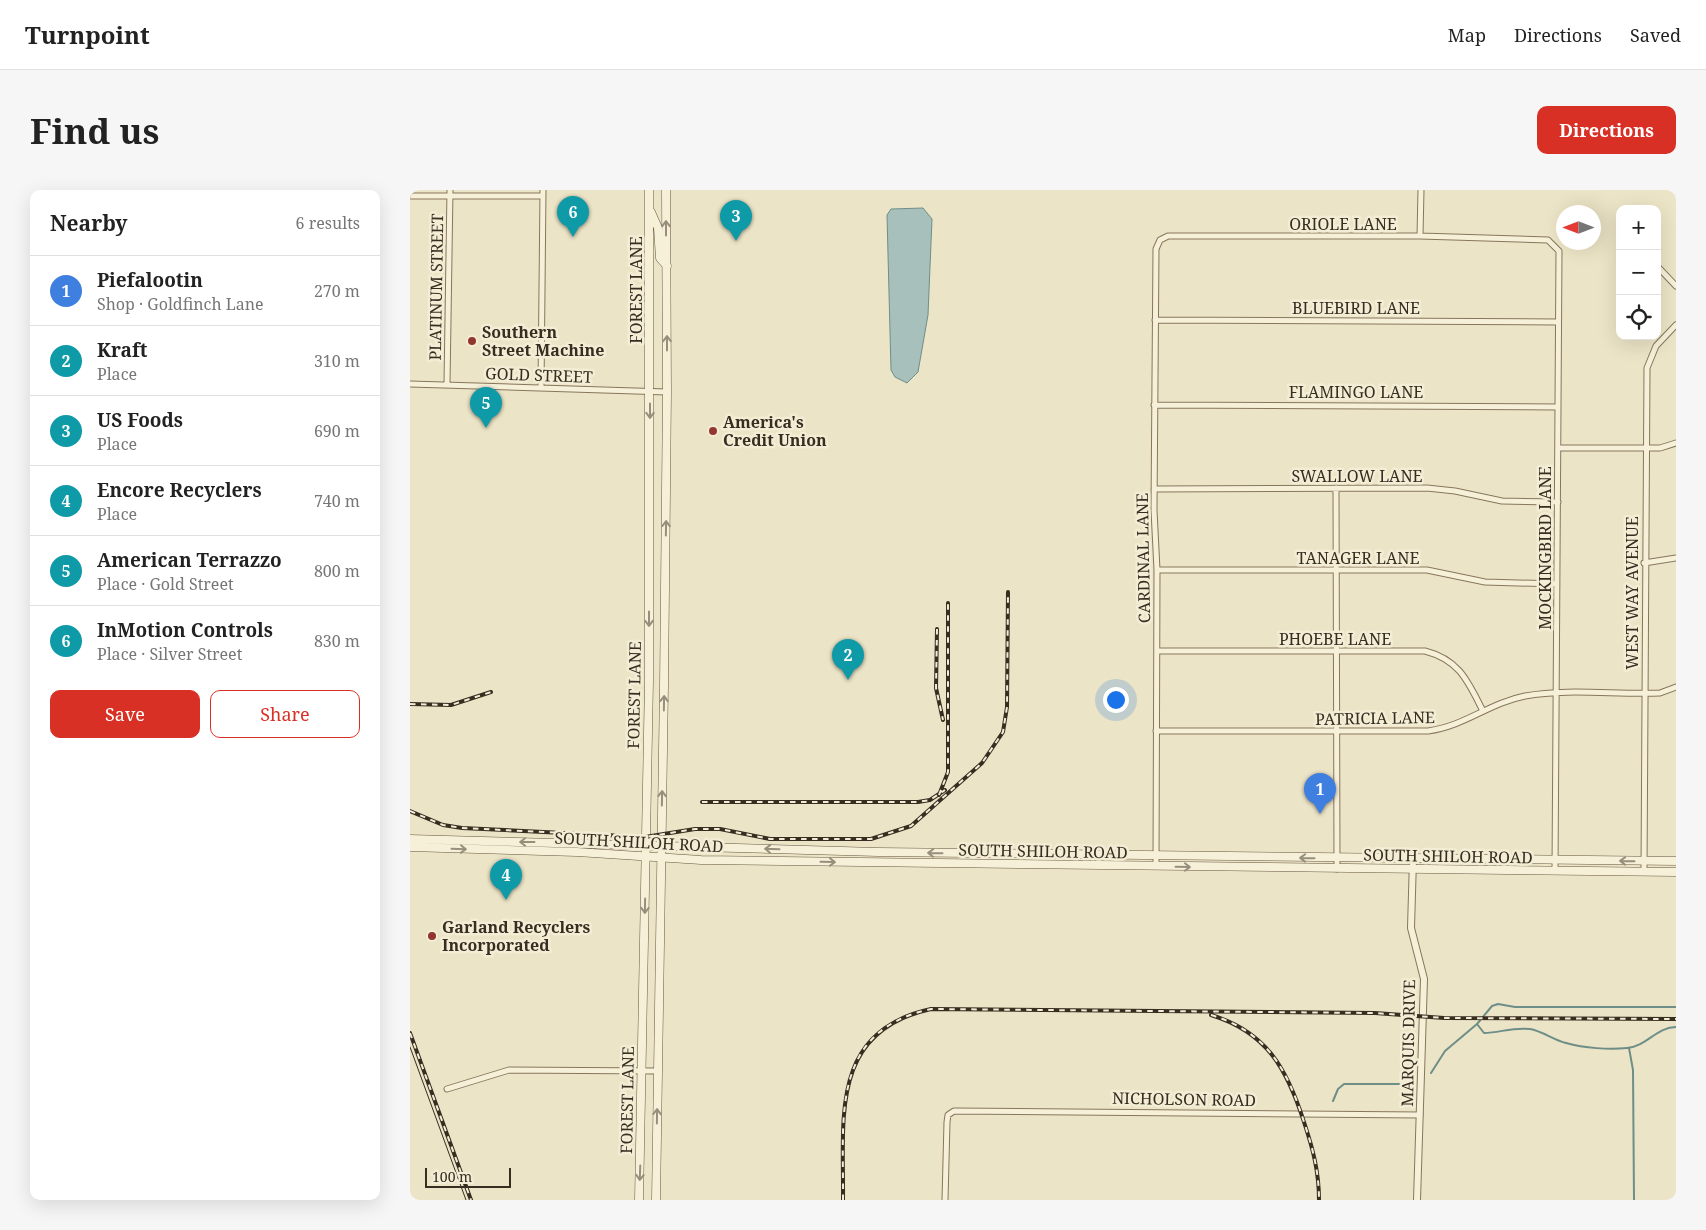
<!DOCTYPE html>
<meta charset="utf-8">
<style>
body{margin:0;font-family:"Noto Serif",serif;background:#f6f6f6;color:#222}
.controls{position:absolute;right:15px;top:15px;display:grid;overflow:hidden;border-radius:10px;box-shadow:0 5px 20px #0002}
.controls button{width:45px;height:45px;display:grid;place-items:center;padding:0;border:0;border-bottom:1px solid #e0e0e0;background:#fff;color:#222;font:25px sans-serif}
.compass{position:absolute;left:1146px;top:15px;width:45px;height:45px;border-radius:50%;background:#fff;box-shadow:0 5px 20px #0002;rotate:270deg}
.scale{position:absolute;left:15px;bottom:12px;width:86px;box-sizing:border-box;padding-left:5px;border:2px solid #382d20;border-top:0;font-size:14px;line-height:18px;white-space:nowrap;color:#382d20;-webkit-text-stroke:4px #f4edd5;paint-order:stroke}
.you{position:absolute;left:705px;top:509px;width:18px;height:18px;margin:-12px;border:4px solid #fff;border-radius:50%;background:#1a73e8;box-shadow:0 0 0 8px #1a73e833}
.badge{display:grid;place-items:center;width:32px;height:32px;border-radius:50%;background:#d93025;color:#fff;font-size:16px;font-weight:700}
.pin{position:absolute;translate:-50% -41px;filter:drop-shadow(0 1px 2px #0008)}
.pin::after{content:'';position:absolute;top:26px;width:18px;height:15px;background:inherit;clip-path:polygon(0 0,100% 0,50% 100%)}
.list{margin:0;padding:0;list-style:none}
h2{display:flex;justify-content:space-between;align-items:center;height:65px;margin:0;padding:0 20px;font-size:21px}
h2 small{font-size:16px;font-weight:400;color:#767676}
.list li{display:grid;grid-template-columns:32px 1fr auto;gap:15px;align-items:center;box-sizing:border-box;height:70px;padding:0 20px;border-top:1px solid #e0e0e0}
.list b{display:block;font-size:19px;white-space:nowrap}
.list p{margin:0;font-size:16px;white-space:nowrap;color:#767676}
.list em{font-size:16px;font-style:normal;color:#767676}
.actions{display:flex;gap:10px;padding:15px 20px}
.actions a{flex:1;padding:11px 0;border:1px solid #d93025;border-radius:10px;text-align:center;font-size:18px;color:#d93025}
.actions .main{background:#d93025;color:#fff}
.icon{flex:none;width:28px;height:28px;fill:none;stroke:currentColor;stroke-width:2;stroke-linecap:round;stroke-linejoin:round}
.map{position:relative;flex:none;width:1266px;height:1010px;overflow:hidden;border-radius:10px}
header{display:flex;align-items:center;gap:30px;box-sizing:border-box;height:70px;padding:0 25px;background:#fff;border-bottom:1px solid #e0e0e0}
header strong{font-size:24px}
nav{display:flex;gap:28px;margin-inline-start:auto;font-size:18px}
.intro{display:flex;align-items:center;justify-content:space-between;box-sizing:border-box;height:120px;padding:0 30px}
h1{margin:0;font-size:35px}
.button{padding:12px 22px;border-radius:10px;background:#d93025;color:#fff;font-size:18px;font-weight:700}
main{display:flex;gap:30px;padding:0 30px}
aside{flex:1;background:#fff;border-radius:10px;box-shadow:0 5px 20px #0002}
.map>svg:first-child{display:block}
</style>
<header>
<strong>Turnpoint</strong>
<nav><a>Map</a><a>Directions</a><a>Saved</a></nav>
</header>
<div class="intro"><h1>Find us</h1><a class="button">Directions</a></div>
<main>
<aside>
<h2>Nearby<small>6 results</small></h2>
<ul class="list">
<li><span class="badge" style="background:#3f7fe0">1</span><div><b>Piefalootin</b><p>Shop · Goldfinch Lane</p></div><em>270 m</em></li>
<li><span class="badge" style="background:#0f9aa8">2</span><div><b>Kraft</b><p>Place</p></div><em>310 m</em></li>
<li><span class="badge" style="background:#0f9aa8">3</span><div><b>US Foods</b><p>Place</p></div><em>690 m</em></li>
<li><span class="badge" style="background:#0f9aa8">4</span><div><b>Encore Recyclers</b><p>Place</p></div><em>740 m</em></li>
<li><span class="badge" style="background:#0f9aa8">5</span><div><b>American Terrazzo</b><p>Place · Gold Street</p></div><em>800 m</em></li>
<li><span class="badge" style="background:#0f9aa8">6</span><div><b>InMotion Controls</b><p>Place · Silver Street</p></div><em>830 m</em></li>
</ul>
<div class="actions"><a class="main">Save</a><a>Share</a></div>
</aside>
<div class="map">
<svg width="1266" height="1010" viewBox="0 0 1266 1010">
<rect width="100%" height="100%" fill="#ece4c6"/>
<path fill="#a7c0bb" stroke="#6e8e88" d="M513,18L522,29L518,125L508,182L497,193L485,187L481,180L477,25L481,19Z"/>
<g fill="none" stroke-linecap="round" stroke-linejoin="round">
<path stroke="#6e8e88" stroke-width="2" d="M1067,834L1074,843C1089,843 1102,837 1120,839C1132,841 1144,850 1156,853C1174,858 1199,860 1217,858C1237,856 1247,837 1266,837
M1219,858L1223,880L1224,1010
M1021,883L1035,861L1067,834L1082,816L1088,814L1105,817H1266
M923,911L928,899L934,894H995"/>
<g stroke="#87765d" stroke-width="7">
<path id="minor" d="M0,6H133
M1010,46L1011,0
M1247,76L1266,96
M745,130L1148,132
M0,194L257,202
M37,194L40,0
M131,198L133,0
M744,215L1147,217
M1148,258H1250L1266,253
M926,298L927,679
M744,299L1017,298L1045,301L1092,311L1148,312
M1234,373L1266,368
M747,380H1017L1075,392L1147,394
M747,461H1015C1050,470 1058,492 1073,521
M746,541H1018C1055,536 1079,513 1115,506C1159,498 1206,505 1250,503L1266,497
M746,676L747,380L744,320L746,59L750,50L758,46H1010L1138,50L1149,61L1145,681
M1234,682L1237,178L1246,156L1266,135
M37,899L99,880L247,881
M535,1010L537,932L538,925L544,921L1010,925"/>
</g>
<g stroke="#87765d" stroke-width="8">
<path id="tertiary" d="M1003,669L1001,738L1014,789L1007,1010"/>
</g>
<g stroke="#685740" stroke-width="9">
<path id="secondary" d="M241,22L248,38L250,68L257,76
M0,649L468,662L1266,671
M0,657L167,662L291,670L1266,682
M229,1010L239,491V0
M246,1010L254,496L257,202L256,0"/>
</g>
<use href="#minor" stroke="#f7f0d9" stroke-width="5"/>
<use href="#tertiary" stroke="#f7f0d9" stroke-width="6"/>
<use href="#secondary" stroke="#f7f0d9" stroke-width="8"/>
<path stroke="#382d20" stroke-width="1" d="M0,857L56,1010"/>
<g stroke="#382d20" stroke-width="4">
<path id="rail" d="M527,439L526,498L533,530
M0,514L41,515L81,502
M529,605L538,582V413
M292,612H508L520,610L535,600
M0,621L33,635L52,638L235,647L285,639H310L360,649H461L501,636L572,573L593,542L597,517L598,402
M801,825C857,842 877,879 894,932C903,959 909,982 909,1010
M0,843L61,1010
M433,1010C434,929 419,841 521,819L965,823L1034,828L1266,829"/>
</g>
<use href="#rail" stroke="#f4edd5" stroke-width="2" stroke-dasharray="5.5" stroke-linecap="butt"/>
</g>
<defs><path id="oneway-shaft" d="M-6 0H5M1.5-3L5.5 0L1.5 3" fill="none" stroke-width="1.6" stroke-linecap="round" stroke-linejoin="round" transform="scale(1.25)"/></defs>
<g stroke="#988e7c">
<use href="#oneway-shaft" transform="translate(256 38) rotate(-90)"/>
<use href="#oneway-shaft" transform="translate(257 153) rotate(-90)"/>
<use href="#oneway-shaft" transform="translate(240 221) rotate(90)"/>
<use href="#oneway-shaft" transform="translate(256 338) rotate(-89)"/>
<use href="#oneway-shaft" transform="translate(239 429) rotate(90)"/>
<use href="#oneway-shaft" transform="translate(254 513) rotate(-89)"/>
<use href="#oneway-shaft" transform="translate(252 608) rotate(-89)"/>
<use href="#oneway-shaft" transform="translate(117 652) rotate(180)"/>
<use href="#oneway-shaft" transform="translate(49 659) rotate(2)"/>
<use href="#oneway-shaft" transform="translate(362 659) rotate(-178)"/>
<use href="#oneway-shaft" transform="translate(525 663) rotate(-179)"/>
<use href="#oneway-shaft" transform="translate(897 668) rotate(-179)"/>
<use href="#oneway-shaft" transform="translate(1217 671) rotate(-179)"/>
<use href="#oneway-shaft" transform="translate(418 672) rotate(1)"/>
<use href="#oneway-shaft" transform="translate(773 677) rotate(1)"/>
<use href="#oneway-shaft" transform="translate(235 716) rotate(91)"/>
<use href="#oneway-shaft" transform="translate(247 926) rotate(-89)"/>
<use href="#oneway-shaft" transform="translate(230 983) rotate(92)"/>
</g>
<g fill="#933630" stroke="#f4edd5" stroke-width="2">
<circle cx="62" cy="151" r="5"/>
<circle cx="303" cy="241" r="5"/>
<circle cx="22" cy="746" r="5"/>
</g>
<g text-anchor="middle" stroke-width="5" stroke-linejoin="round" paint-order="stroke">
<g font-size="16" fill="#382d20" stroke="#f4edd5">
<text x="933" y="40">ORIOLE LANE</text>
<text transform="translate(26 97) rotate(-89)" y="6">PLATINUM STREET</text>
<text transform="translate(226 100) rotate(-90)" y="6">FOREST LANE</text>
<text x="946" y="124">BLUEBIRD LANE</text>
<text transform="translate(129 185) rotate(2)" y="6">GOLD STREET</text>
<text x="946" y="208">FLAMINGO LANE</text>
<text x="947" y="292">SWALLOW LANE</text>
<text transform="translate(1135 358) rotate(-90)" y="6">MOCKINGBIRD LANE</text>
<text transform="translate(733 368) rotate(-91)" y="6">CARDINAL LANE</text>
<text x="948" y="374">TANAGER LANE</text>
<text transform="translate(1222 403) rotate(-90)" y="6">WEST WAY AVENUE</text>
<text x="925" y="455">PHOEBE LANE</text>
<text transform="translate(224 505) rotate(-89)" y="6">FOREST LANE</text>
<text transform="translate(965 528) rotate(-1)" y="6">PATRICIA LANE</text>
<text transform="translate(229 652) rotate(3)" y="6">SOUTH SHILOH ROAD</text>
<text transform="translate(633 661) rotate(1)" y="6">SOUTH SHILOH ROAD</text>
<text transform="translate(1038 666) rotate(1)" y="6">SOUTH SHILOH ROAD</text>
<text transform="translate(998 853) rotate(-89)" y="6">MARQUIS DRIVE</text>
<text transform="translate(774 909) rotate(1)" y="6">NICHOLSON ROAD</text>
<text transform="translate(217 910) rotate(-89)" y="6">FOREST LANE</text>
</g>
<g font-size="16" font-weight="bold" fill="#382d20" stroke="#f4edd5" text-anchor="start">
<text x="72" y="148">Southern<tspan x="72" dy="18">Street Machine</tspan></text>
<text x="313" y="238">America's<tspan x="313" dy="18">Credit Union</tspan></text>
<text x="32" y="743">Garland Recyclers<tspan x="32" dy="18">Incorporated</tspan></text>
</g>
</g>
</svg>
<div class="controls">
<button>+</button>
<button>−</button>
<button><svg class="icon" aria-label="locate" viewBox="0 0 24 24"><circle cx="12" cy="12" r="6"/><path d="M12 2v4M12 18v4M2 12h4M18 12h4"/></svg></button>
</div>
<svg class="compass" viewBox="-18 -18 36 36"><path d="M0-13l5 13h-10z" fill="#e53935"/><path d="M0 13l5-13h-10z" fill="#767676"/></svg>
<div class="scale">100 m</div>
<div class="you"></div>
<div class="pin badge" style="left:910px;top:624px;background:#3f7fe0">1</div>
<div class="pin badge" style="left:438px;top:490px;background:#0f9aa8">2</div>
<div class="pin badge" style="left:326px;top:51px;background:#0f9aa8">3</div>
<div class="pin badge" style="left:96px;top:710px;background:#0f9aa8">4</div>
<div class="pin badge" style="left:76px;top:238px;background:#0f9aa8">5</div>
<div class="pin badge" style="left:163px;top:47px;background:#0f9aa8">6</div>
</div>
</main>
